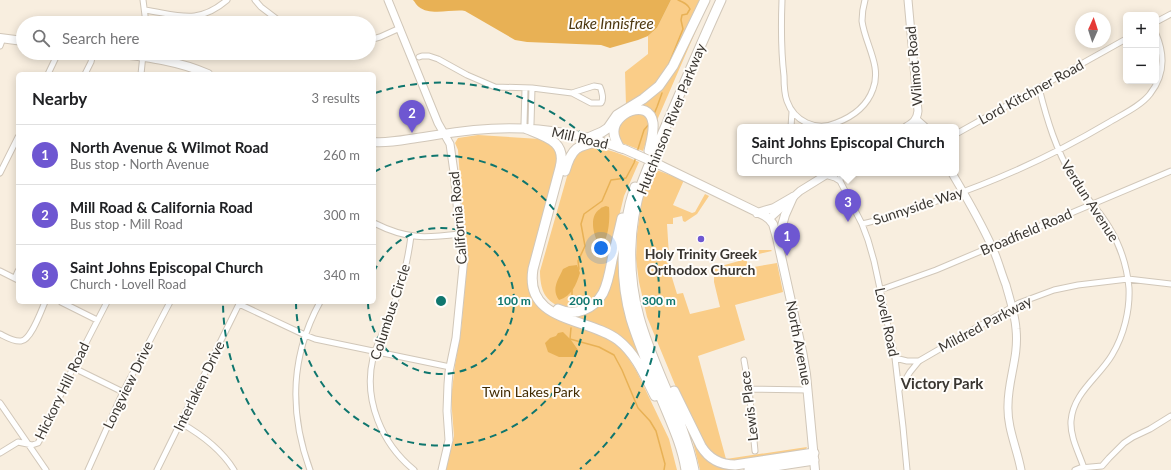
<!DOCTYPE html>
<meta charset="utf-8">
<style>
body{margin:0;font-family:Lato,sans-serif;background:#f2f2f2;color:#202124}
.controls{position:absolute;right:12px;top:12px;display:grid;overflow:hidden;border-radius:6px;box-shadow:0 2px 10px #0003}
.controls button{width:36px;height:36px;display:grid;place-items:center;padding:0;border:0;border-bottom:1px solid #e0e0e0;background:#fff;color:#202124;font:20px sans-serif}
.compass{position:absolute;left:1075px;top:12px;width:36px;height:36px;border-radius:50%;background:#fff;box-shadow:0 2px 10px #0003;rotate:3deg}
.you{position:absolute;left:601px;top:248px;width:14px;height:14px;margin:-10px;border:3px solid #fff;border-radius:50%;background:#1a73e8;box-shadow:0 0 0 6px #1a73e833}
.badge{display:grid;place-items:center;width:26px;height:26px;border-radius:50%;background:#6e57d1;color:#fff;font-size:13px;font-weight:700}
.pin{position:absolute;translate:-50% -33px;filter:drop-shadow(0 1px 2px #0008)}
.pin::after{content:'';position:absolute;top:21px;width:14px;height:12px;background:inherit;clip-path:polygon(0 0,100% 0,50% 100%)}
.popup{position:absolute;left:737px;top:124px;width:222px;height:52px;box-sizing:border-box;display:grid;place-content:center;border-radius:6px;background:#fff;filter:drop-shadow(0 1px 3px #0005);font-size:13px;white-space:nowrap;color:#757577}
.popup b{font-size:15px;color:#202124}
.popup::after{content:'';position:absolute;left:50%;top:100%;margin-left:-8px;border:8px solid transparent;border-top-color:#fff}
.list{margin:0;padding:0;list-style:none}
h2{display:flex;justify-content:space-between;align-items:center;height:52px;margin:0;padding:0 16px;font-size:17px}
h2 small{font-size:13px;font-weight:400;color:#757577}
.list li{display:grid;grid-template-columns:26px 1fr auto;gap:12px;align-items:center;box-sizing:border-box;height:60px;padding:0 16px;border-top:1px solid #e0e0e0}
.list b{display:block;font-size:15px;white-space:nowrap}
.list p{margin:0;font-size:13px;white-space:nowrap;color:#757577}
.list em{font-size:13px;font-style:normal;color:#757577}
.icon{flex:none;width:22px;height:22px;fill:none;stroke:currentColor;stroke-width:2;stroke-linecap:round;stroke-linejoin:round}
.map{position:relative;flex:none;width:1171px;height:470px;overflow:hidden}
.search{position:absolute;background:#fff;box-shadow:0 2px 10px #0003;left:16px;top:16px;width:360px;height:44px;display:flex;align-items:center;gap:10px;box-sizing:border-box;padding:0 14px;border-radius:22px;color:#757577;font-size:15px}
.panel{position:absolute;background:#fff;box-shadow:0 2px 10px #0003;left:16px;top:72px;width:360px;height:232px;border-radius:6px}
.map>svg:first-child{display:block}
</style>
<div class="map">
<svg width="1171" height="470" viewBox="0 0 1171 470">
<rect width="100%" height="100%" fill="#f8eedf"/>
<path fill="#facd88" d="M671,0H701L665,75L654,86L626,105L625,72L648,54V36L657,28Z
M700,18L701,19L655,125L652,113L634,108L657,92Z
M641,112L649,119V133L643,151L622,143L616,129L627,115Z
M478,135L540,139C552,142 555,148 559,159L537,237L529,270V286L537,305L552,317L597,334L615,342L625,353L636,370L669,439L677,470H445L454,436L451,398L455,365L461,330L468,255L463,219L458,150L455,143L458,138Z
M590,147C610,149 621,154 639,162L624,196L603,282C601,286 600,290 598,294C586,312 558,314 545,295C541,288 540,279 540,271L572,159L576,153Z
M651,168L684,180L673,205L692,213L695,212L705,194L709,196L697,214L685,222L683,221L682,216L673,218V224H667L670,271L677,294L683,293L690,314L720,307L714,282V268L739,261V256C746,249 762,250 771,250L772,251L746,257L748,268L777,263L783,292L735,305L745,340L698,356L726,459L807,447L806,449L804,451L727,462L711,454L683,404L647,317L639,282L636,259L637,234L641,205Z
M616,260L619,261L621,292L625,314L640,359L632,349L568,315L589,311Z
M692,438L706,457L742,468L738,470H700Z"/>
<path fill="#e8b155" d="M413,0H671L657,28L648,36L638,40L610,48L601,45L527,42L515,40L465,11C452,9 430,16 419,7C417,6 415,2 413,0Z
M606,206L609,207C610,217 609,236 603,243H598C593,233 589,216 600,209C601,207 604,207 606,206Z
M577,265L580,273C576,285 572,296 559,300C551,289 558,280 563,269L569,266Z
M563,332L571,340L578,350L576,357H559L548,352L545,343L550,338L556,336L558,333Z"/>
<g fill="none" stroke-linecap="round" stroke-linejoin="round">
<path stroke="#e8b155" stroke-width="1.5" d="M668,66L683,29L681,20L682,15L687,14L690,9C688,4 683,2 678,0
M654,114L657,107L662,93
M637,152L644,130L650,123
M578,270L579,269L578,261L585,246L581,224L584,214L602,201L611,180L626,178L634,163L636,157
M572,306V290
M571,328L570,339L599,347L614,355L622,370L638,408L650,421L656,431L665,464L664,470"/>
<g stroke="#d1c7b9" stroke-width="7">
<path id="street" d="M143,0L146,23
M255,0L261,7L282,23
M782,0C781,26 781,51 784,76C784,84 784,93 787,101C794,121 816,132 836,123C852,117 867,106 873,89C882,66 865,44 862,21C862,14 863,7 865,0
M145,10C179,15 198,25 227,0
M1156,22L1171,14
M369,40L380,37L400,28
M0,46L3,38
M419,57L422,56H429L438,59L467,75L495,87L532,88L572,93
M48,74L58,53
M85,74L91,62L93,53
M141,74L143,55
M594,86L600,87C602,91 604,100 601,103H591L572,93Z
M1039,88C1047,120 1056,150 1073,178C1084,196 1099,210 1109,227C1120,245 1127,266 1129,288C1130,310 1124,335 1112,355C1099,377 1073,393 1071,421C1070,437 1079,453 1084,468
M525,89L524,124L527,129L531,124L532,88
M791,127L792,112
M956,134L1126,39
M0,173L18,137
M825,175L835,178L840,181L862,224L868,240L874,261L895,358L903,427L907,470
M840,181L841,173
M374,223C408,240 425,238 461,234
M862,224C888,218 914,209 940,200C999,180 1054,155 1108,123C1121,115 1141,106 1150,94C1165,75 1165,55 1156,34
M411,236C408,259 403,282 394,304C388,323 378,340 373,358C363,400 382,444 414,470
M0,271L18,280
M15,278L18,271
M880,290L936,270L1171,171
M61,302L97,320
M239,304L305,335L315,339L450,367
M0,334C6,337 14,342 21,341C31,340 41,311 45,302
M895,358L907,361H919
M744,360L749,389L755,451
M74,368L123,392
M749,389L808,390
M899,390L910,372L919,361L1019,303L1054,290L1078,285L1128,279L1171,284
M0,403L46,470
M181,423C202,435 221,449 234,470
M0,453L18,442L32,445L38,443L42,436L70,374L107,302
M88,470L123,392L170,302
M157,470L240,302
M310,470C289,412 290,357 320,302
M1075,470L1080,468L1102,466L1109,458L1124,443L1133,437L1150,429L1171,416"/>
</g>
<g stroke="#d1c7b9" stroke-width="9">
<path id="secondary" d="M388,0L438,123L450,144L454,172L458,214L464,257L456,338L449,372L448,384L447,411L449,440L442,470
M916,119L925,127
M906,127C913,123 917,120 918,111L908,0
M952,173C967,199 983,225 995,254C999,264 1002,275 1006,285C1010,300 1015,314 1016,329C1019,357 1008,379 1008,405C1007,428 1017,448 1021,470
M769,219L800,191L829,173"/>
</g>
<g stroke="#d1c7b9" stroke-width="10">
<path id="primary" d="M0,38L23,41
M115,53C146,57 179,61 208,74
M374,142C386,143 398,141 410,139C431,136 452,132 474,130C524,125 576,131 623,149
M660,165L765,216L769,219L773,224L777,238L802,351L806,374L815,470
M757,213L774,208L793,197
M778,240L785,215L793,197"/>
</g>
<g stroke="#d1c7b9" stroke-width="11">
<path id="highway" d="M527,129C547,137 567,142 560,168L533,269C524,323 588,317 618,340C636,354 645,376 655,396
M588,138L602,132L608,128L617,115L643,99L659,86L673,66L705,0
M619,147C617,143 614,138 614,133C612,113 649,97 653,123C654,132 651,142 649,151
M565,171C572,147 577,146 600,141
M635,187C621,229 619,276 631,319C639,345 650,370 660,395C670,420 682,444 686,470
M558,309C575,317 594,309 603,293C608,283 610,271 612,260C615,246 619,232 622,218
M674,391L701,446C709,459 720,465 735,465L814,453
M694,470C683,416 653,369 639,317C627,273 628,226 642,183C652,156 664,131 675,105C690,70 705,35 721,0
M749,470L814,460"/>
</g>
<use href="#street" stroke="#fff" stroke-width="5"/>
<use href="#secondary" stroke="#fff" stroke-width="7"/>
<use href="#primary" stroke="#fff" stroke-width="8"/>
<use href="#highway" stroke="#fff" stroke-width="9"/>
<g stroke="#d1c7b9" stroke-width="10" stroke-linecap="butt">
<path id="primary-bridge" d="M624,149L660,165"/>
</g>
<use href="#primary-bridge" stroke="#fff" stroke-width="8"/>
</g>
<g fill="none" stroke="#0f766e" stroke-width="2" stroke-dasharray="7 5">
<path d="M374 272A73 73 0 1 1 368 302"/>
<path d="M374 172A145 145 0 1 1 296 302"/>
<path d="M302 469A218 218 0 0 1 223 303M375 93A218 218 0 0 1 580 469"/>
</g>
<circle fill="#6e57d1" stroke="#fffdfa" stroke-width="1.5" cx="701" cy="239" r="4"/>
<g text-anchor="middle" stroke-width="4" stroke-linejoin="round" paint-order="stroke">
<g font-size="14" fill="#3a3631" stroke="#fffdfa">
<text transform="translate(914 66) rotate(-95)" y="5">Wilmot Road</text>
<text transform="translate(1031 92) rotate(-29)" y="5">Lord Kitchner Road</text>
<text transform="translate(671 119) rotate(-68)" y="5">Hutchinson River Parkway</text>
<text transform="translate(580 138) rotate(13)" y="5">Mill Road</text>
<text transform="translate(1090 201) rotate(57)" y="5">Verdun Avenue</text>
<text transform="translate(918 206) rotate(-18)" y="5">Sunnyside Way</text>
<text transform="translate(458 218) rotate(-95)" y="5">California Road</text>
<text transform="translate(1026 232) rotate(-23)" y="5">Broadfield Road</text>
<text transform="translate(390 312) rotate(-72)" y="5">Columbus Circle</text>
<text transform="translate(887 322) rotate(78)" y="5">Lovell Road</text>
<text transform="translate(985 324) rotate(-28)" y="5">Mildred Parkway</text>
<text transform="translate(799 343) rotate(79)" y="5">North Avenue</text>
<text transform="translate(128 385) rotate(-64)" y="5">Longview Drive</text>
<text transform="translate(199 386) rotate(-64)" y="5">Interlaken Drive</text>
<text transform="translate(62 391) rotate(-64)" y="5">Hickory Hill Road</text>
<text transform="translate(749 406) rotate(-97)" y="5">Lewis Place</text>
</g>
<g font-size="14" font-weight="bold" fill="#3a3631" stroke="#fffdfa">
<text x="701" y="259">Holy Trinity Greek<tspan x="701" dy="16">Orthodox Church</tspan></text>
</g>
<g font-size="14" fill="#412b02" stroke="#fffdfa">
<text x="531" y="397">Twin Lakes Park</text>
</g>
<g font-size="15" font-style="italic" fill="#4c360e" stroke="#fffdfa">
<text x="611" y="29">Lake Innisfree</text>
</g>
<g font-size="15" font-weight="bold" fill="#3a3631" stroke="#fffdfa">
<text x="942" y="389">Victory Park</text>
</g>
</g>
<circle cx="441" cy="301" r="6" fill="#0f766e" stroke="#fffdfa" stroke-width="2"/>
<g font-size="12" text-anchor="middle" font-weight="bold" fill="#0f766e" stroke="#fffdfa" stroke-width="4" stroke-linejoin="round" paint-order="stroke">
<text x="514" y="305">100 m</text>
<text x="586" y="305">200 m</text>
<text x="659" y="305">300 m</text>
</g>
</svg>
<div class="controls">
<button>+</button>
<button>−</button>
</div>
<svg class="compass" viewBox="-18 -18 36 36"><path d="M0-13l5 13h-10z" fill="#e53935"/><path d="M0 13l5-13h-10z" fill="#757577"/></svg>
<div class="you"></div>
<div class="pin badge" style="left:787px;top:256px">1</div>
<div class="pin badge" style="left:412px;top:133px">2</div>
<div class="pin badge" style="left:848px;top:222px">3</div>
<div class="popup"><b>Saint Johns Episcopal Church</b>Church</div>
<div class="search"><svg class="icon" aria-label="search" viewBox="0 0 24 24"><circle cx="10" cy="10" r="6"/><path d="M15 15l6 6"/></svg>Search here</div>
<section class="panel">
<h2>Nearby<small>3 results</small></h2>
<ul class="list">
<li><span class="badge">1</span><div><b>North Avenue &amp; Wilmot Road</b><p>Bus stop · North Avenue</p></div><em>260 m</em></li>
<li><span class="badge">2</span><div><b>Mill Road &amp; California Road</b><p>Bus stop · Mill Road</p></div><em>300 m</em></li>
<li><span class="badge">3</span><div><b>Saint Johns Episcopal Church</b><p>Church · Lovell Road</p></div><em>340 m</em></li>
</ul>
</section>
</div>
